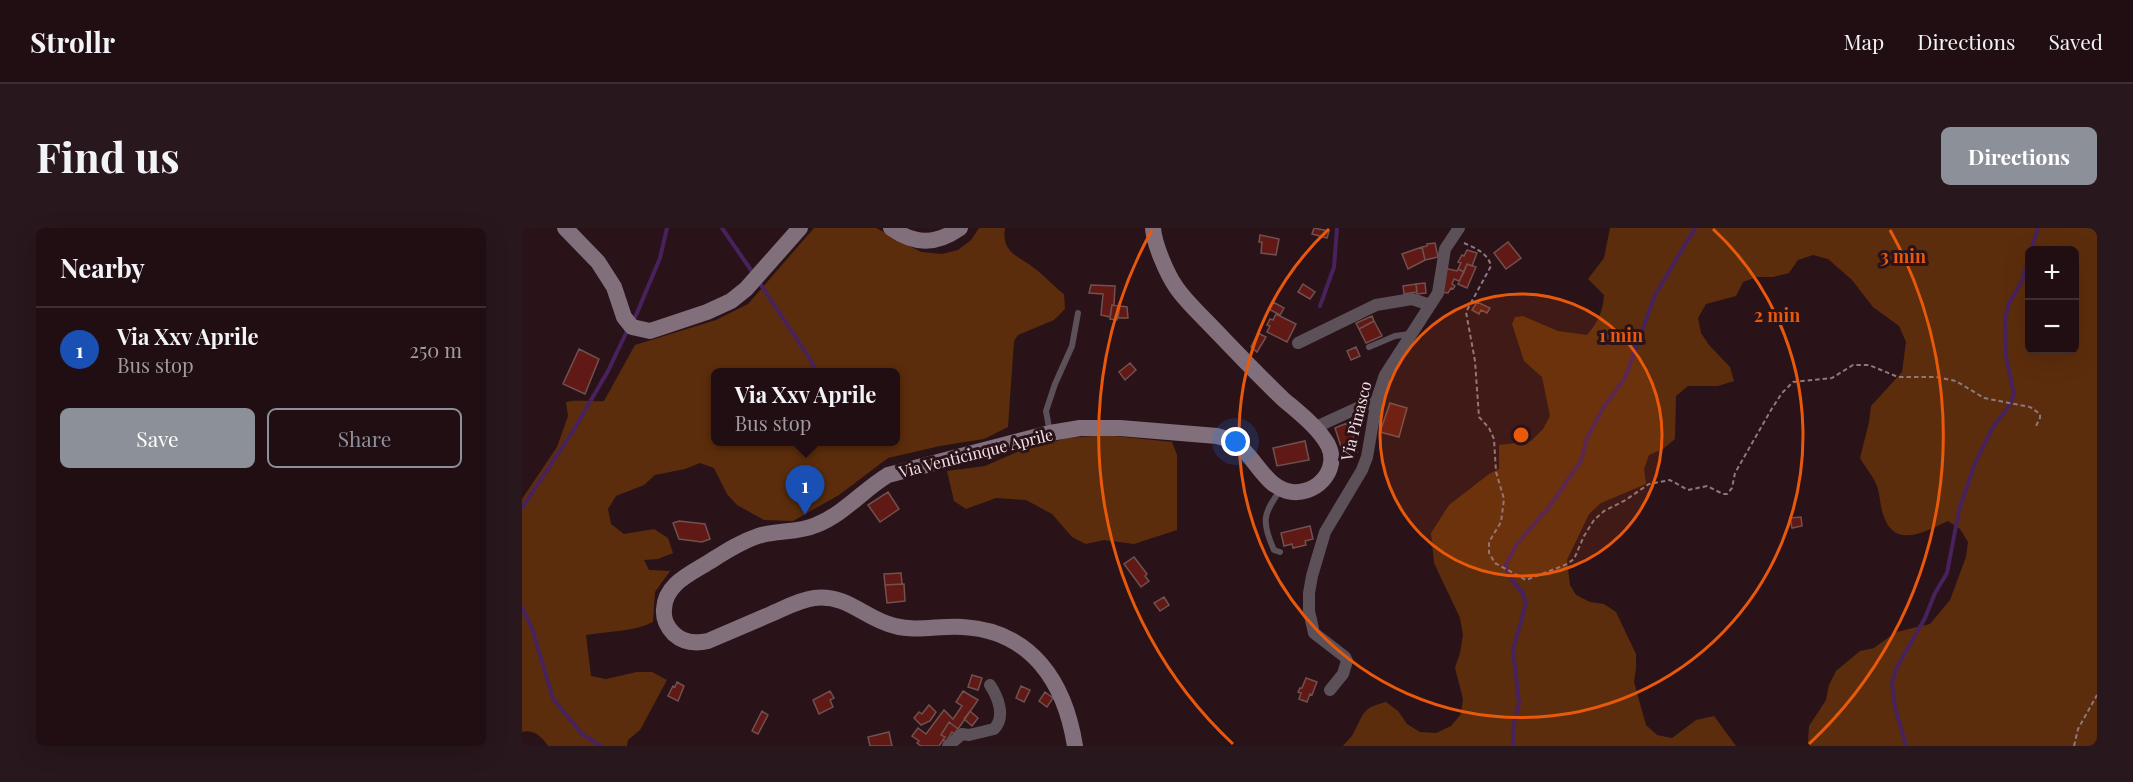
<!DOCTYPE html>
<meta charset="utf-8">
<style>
body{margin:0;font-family:"Playfair Display",serif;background:#28171c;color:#f1f3f6}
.controls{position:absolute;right:18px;top:18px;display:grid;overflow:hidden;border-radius:9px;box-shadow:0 6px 24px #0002}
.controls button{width:54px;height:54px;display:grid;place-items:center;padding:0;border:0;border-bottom:2px solid #3d2e33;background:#200e13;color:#f1f3f6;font:30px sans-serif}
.you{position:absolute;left:714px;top:214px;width:21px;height:21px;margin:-15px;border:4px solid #fff;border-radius:50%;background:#1a73e8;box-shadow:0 0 0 9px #1a73e833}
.badge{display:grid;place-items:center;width:39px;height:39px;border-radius:50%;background:#8c9099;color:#fff;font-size:20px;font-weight:700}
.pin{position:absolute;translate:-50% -50px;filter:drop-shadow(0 2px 3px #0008)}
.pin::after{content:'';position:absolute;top:32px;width:21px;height:18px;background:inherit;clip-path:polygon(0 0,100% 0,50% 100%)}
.popup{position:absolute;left:189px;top:140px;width:189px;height:78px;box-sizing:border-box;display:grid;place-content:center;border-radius:9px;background:#200e13;filter:drop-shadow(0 2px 4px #0005);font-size:20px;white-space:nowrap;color:#a29ca0}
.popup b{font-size:22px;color:#f1f3f6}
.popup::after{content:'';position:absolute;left:50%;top:100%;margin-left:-12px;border:12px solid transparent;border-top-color:#200e13}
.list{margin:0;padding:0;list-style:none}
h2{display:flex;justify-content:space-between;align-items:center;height:78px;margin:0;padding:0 24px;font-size:26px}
h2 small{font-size:20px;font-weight:400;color:#a29ca0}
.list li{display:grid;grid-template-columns:39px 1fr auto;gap:18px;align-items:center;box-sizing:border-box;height:84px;padding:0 24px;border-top:2px solid #3d2e33}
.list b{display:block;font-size:22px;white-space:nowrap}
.list p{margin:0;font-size:20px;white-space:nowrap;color:#a29ca0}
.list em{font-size:20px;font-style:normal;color:#a29ca0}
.actions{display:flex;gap:12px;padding:18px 24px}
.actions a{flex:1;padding:14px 0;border:2px solid #8c9099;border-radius:9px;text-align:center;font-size:21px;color:#8c9099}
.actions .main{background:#8c9099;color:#fff}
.map{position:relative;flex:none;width:1575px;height:518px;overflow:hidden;border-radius:9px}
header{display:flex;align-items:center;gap:36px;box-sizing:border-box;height:84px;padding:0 30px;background:#200e13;border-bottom:2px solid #3d2e33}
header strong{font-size:28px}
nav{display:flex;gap:33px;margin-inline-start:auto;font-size:21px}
.intro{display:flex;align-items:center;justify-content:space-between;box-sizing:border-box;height:144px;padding:0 36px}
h1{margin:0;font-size:42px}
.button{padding:15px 27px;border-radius:9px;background:#8c9099;color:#fff;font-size:21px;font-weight:700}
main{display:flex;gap:36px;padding:0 36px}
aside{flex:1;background:#200e13;border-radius:9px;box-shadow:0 6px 24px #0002}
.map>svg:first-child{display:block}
</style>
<header>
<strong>Strollr</strong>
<nav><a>Map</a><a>Directions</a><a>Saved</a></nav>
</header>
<div class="intro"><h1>Find us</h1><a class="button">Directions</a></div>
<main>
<aside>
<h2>Nearby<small></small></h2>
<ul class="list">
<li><span class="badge" style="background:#1a4fb4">1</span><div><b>Via Xxv Aprile</b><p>Bus stop</p></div><em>250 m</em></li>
</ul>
<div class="actions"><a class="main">Save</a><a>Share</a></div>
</aside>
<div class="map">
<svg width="1575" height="518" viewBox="0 0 1575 518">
<rect width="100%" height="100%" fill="#2a1219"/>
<path fill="#5c2d0c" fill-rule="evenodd" d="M292,0H354L399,24L420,26L436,22L449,12L457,0H483C479,25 497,28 512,40C523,48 531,58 542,66L543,81L532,92L496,107L492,113L486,199L462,211L418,218L366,230L317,267L271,293L242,292L215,277L205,266L192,240L178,235L163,241L133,247L122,257L94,268L86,281L89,296L102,306L132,301L146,310L151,325L136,331L122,332L127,342L148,343L133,364L131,394C111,404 87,403 64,407L69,448L84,451L115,444H130L145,452L118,502L106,512L105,518H26C20,509 12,501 0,504V271L35,219L46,188L44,174C55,171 69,174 82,173L113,117L194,92L226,76ZM193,144H373V214H193Z
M1088,0H1575V518H1288L1286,514L1287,498L1304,472L1307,457L1314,443L1338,423L1352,420L1374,404L1408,396L1428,372L1444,329L1446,314L1438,301L1426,293C1402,304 1372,322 1361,286C1358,277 1358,267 1355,258C1351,248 1343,239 1338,230L1347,194L1349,178L1380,144L1384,114L1377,98L1351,79L1330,52L1306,31L1291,27L1276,32L1267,45L1251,49H1235L1221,54L1214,68L1184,76L1176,90L1179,105L1187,117L1208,139L1212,153L1196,158H1166L1154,168L1153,211L1141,221L1127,227L1122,241L1124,256L1079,275L1067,286L1045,332L1048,357L1054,367L1068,374L1082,376L1094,384L1114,426V440L1112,454L1124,497L1135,507L1150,510L1174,492L1192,488L1214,518H821C825,513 831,508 833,502C843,483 841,480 864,474L876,483L885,496L898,504L914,505L929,498L939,486L941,471L933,440L938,425L941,407L938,390L912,335L909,305L927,277L967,246L977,241V217L1009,213L1021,201L1028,188L1020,149L1002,133L990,96L993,89L1001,88L1036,103L1065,107C1076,94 1081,84 1082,67L1066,51L1082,30ZM1508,22H1552V122H1508Z
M583,207L650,214L655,227V302L612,316L582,312L564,316L550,309L530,286L504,272L474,270L444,281L432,273L425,243L463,238L495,224L545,210Z"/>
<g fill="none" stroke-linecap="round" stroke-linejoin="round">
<path stroke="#48225d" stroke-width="4" d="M200,0L231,45
M1509,22L1516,0
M237,54L290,134L293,144
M798,78L812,39L815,0
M112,92L138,30L145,0
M0,280L51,203L86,143L106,101
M0,380L10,400L31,471L60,506L79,518
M991,518V500L997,475L991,422L1004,375L1001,366L985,345L984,336L994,317L1027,279L1059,233L1065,210L1081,180L1103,150L1133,67L1173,0
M1384,518L1373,479L1370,455L1375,439L1403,390L1413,365L1425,345L1437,282L1453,235L1472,197L1486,180L1492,167L1484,128L1483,91L1487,75L1500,53L1508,28"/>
</g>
<path fill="#611916" stroke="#70514e" stroke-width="1.5" d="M792,0L807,3L805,10L790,6Z
M738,7L757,11L754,27L739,25L740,14H737Z
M986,14L999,30L984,41L972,25Z
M913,15L916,29L903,32L900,19L905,18V16Z
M900,19L903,32L886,41L880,26Z
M945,22L955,25L950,38L945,36L942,44L936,41L939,35L936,34L940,27L942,28Z
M945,36L954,39L945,60L936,56Z
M922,40L935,43L936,41L942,44L937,53L932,51L930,56L933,58L931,61L929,60L926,65L918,64Z
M903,55L904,65L895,66L894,56Z
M781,56L793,64L788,71L776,64Z
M894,56L895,64L882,66L881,58Z
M569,57L593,58L592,77H590L588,89L579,87L581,66L567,65Z
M751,74L762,80L758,87L747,81Z
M955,74L968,80L965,85L959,82L957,86L950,82Z
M590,77L598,78L595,92L588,91Z
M598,78L605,79L606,90H596Z
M754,86L774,96L765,114L745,104L748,98L745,97L748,91L751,92Z
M850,88L852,93L837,101L834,95Z
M852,93L860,108L844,115L837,101Z
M736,105L744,109L735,124L729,119Z
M834,119L838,128L829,132L825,123Z
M57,121L77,131L63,166L41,156Z
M608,135L614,142L603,152L597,144Z
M868,175L885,180L877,209L858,204Z
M825,195L828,204L830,203L835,224L822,228L813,200Z
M783,213L787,232L755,238L751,220Z
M366,264L377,281L358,294L346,277Z
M1279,289L1280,298L1270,300L1268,290Z
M157,293L183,296L188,311L180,314L157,311L151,295Z
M788,298L791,311L783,313L784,317L771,320L770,316L762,318L759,305Z
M612,329L625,346L623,348L627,353L619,359L602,336Z
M379,345L380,356L363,357L362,346Z
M382,356L383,373L365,375L363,357Z
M642,369L647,377L638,383L632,375Z
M450,447L460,450L456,462L446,459Z
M784,450L795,454L790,467L788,466L785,474L777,471L779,465L776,464L778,460H780Z
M155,454L162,458L156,473L146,468L151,458L153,459Z
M499,458L508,462L502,474L494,470Z
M308,463L312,470L308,472L311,479L297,486L291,472Z
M441,463L456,472L436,501L427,494L419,507L423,509L417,518H399L395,515L397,513L390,508L396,500L404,506L422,482L431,491L440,478L434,474Z
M523,464L531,470L525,479L517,473Z
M407,477L414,484L408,493L399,497L392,490L397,484L400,486Z
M240,483L246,487L236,506L230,503Z
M448,483L456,490L450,498L442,491Z
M427,494L436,501L432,506L430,504L424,514L421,512L423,509L419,507Z
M367,504L370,518H348L346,509Z"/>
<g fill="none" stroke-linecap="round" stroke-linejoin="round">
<path stroke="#8e787e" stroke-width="2" stroke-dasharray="4.5 3" stroke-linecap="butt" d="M942,15C953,20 966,25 969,38L944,84L953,133L957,189L967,200L972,211L974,244L982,271L979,294L967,314V325L973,335L1004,352L1043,337L1052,331L1062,308L1072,292L1082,283L1102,273L1127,256L1148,252L1166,262L1185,258L1201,266H1205L1210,260L1213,245L1249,182L1260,165L1271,154L1310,150L1331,137H1347L1376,149H1414L1434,153L1462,170L1508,179L1518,186V190L1513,200
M1552,518L1556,501L1575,467"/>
<path stroke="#5c5159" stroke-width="6" d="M847,119L873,108L888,106
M528,205L524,183L533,156L550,118L556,85
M758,324L752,322C739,293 741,286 759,261"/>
<path stroke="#5c5159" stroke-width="12" d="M776,115L854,77L890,71L908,77
M792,200L855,171
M808,462L821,446L825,433L823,429L792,405L787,383V365L790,348L803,304L840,242L845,229L855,171L863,147L916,65L923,21L937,0
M426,518L440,506L447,507L472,501C484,489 476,469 468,457"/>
<path stroke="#81707c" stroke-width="16" d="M43,0L76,34L92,59L102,89L110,99L128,103L185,84L209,73L224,61L278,0
M369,0C393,17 414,17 438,0
M553,518C543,455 510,403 441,399C419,397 395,404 373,398C342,391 327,366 292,370C277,372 263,380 249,386C228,395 207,404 186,413C173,416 162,415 152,406C145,399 141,392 142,381C143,356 168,346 187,334C203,324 218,314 236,308C255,302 276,305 294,297C322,286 341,262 366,247L528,205L558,200H598L695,208C703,210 710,212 716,217C733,230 743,257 765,263C792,270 819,243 806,217C796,199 776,184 761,171C738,149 716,126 694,103C681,89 665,75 654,59C645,46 632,16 631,0"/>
</g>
<circle cx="999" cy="207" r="141" fill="#e8590c" fill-opacity=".12"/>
<g fill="none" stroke="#e8590c" stroke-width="3">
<circle cx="999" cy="207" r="141"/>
<path d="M1191 1A282 282 0 1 1 807 1"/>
<path d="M711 516A422 422 0 0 1 630 2M1368 2A422 422 0 0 1 1287 516"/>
</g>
<g text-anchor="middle" stroke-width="6" stroke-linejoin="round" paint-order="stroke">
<g font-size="16" fill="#f3e0e5" stroke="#2a1219">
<text transform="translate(834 193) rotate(-76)" y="6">Via Pinasco</text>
<text transform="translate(454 225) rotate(-14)" y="6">Via Venticinque Aprile</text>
</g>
</g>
<circle cx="999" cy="207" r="9" fill="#e8590c" stroke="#2a1219" stroke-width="3"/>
<g font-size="18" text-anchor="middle" font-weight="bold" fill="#e8590c" stroke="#2a1219" stroke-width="6" stroke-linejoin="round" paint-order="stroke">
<text x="1381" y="35">3 min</text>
<text x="1255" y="94">2 min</text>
<text x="1099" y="114">1 min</text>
</g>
</svg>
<div class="controls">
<button>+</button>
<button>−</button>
</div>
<div class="you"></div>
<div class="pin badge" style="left:283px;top:287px;background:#1a4fb4">1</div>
<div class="popup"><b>Via Xxv Aprile</b>Bus stop</div>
</div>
</main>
